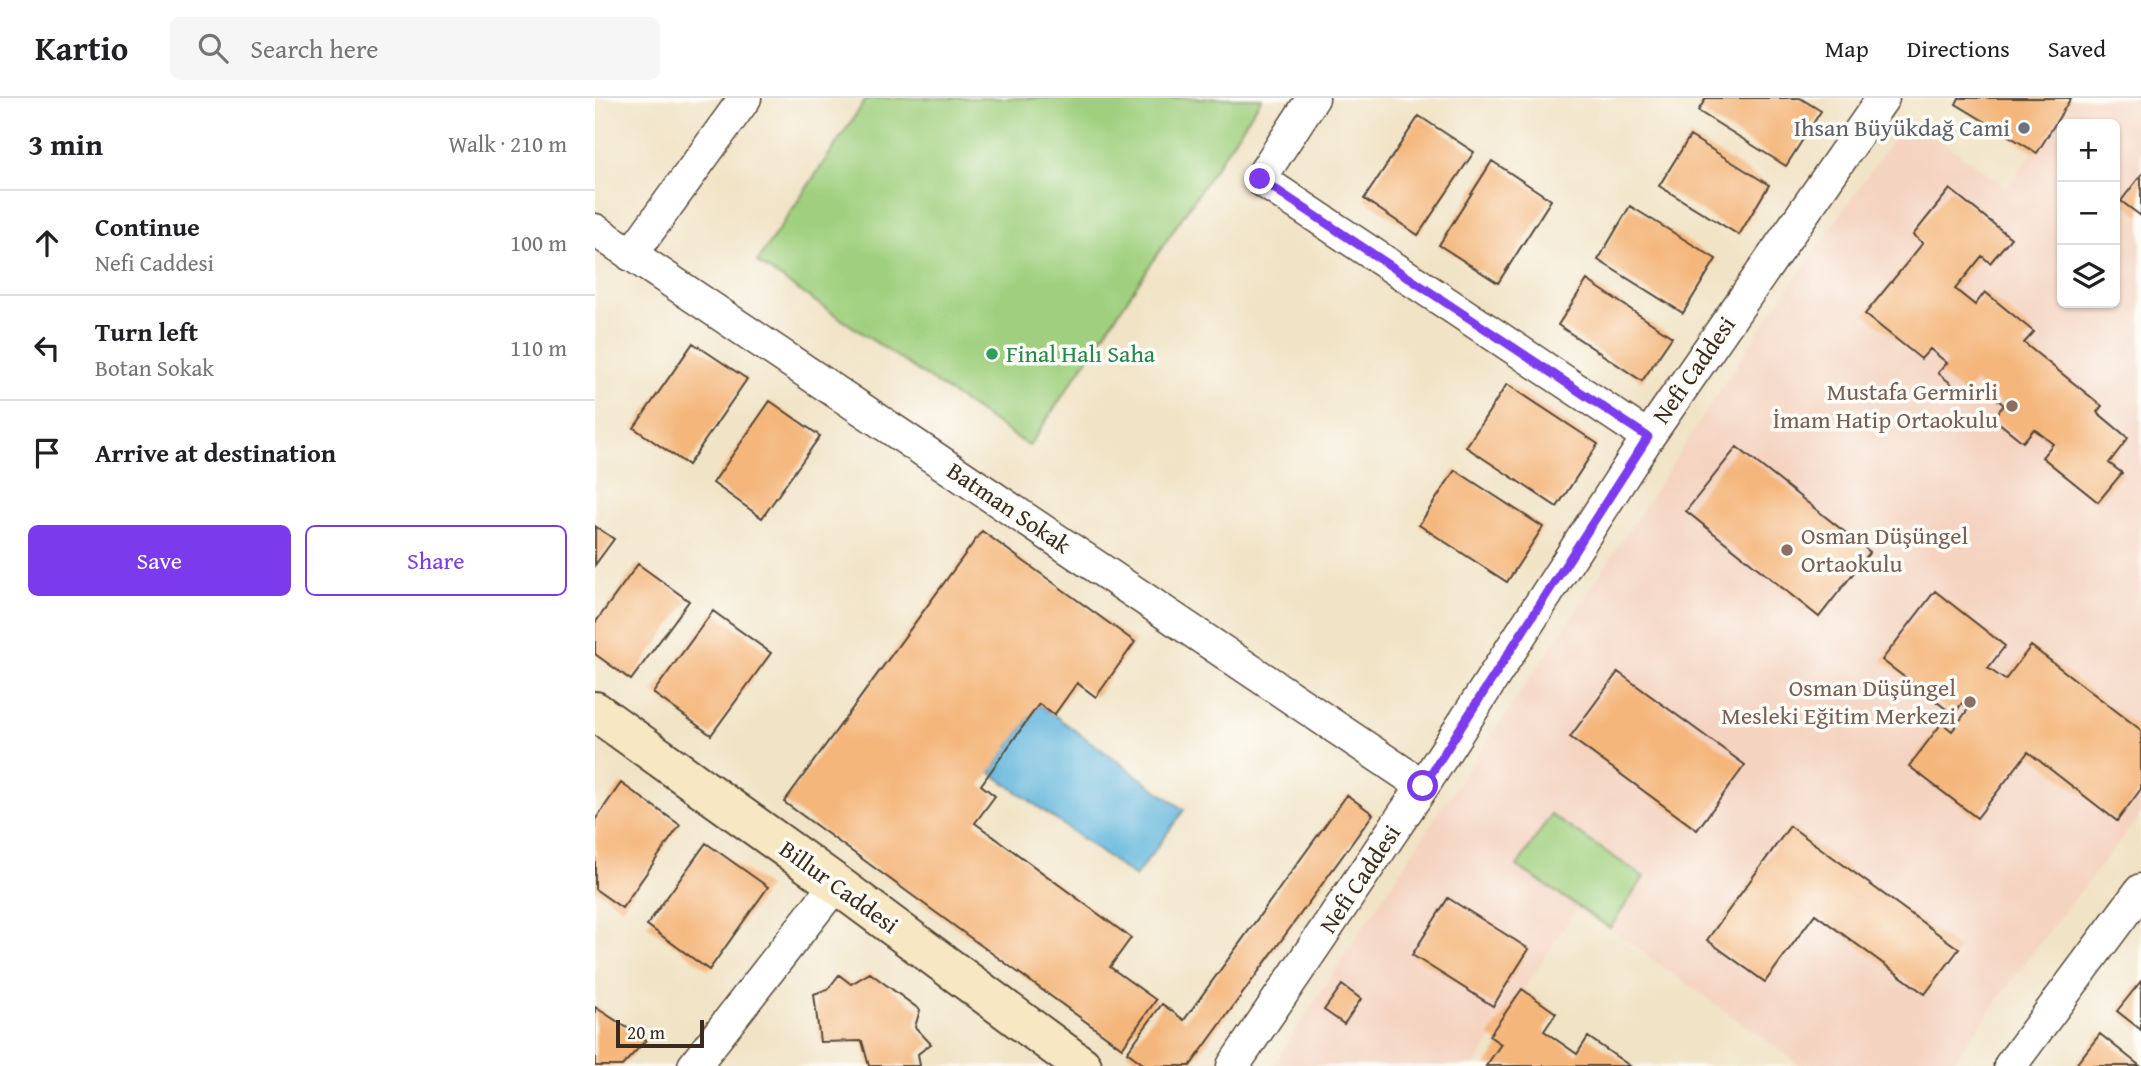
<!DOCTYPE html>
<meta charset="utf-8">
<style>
body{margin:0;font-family:"Gentium Book Plus",serif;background:#f6f6f6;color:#202124}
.controls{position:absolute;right:21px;top:21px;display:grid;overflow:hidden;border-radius:10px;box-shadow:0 2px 5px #0004}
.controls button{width:63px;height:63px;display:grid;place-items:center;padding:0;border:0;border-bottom:2px solid #e0e0e0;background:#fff;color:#202124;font:35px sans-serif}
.scale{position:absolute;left:21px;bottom:18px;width:88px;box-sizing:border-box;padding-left:7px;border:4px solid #3b2a1e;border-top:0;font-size:19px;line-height:24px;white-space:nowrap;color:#3b2a1e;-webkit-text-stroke:5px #fdfcf7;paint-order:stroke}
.stop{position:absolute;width:21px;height:21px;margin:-16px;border:5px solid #7c3aed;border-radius:50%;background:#fff}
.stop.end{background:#7c3aed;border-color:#fff;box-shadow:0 2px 7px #0008}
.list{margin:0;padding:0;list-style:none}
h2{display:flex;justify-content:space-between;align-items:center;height:91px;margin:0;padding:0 28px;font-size:30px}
h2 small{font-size:23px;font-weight:400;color:#757577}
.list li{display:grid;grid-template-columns:46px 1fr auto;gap:21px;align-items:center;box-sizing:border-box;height:105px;padding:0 28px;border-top:2px solid #e0e0e0}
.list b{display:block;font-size:26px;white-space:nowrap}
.list p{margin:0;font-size:23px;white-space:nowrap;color:#757577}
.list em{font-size:23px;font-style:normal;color:#757577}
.actions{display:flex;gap:14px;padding:21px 28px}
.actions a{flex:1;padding:16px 0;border:2px solid #7c3aed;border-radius:10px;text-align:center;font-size:24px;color:#7c3aed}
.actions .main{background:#7c3aed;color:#fff}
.icon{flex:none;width:38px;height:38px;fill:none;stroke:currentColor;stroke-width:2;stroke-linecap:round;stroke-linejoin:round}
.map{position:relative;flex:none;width:1546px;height:968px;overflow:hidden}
header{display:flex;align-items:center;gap:42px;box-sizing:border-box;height:98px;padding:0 35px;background:#fff;border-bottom:2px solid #e0e0e0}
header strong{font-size:33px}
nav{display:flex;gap:38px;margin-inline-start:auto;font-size:24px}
.search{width:490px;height:63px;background:#f6f6f6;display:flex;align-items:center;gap:18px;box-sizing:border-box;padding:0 24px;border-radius:10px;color:#757577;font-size:26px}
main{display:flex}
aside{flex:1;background:#fff}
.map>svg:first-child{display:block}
</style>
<header>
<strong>Kartio</strong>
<div class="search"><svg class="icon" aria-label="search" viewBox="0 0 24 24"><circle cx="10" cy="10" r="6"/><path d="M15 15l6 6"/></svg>Search here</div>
<nav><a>Map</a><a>Directions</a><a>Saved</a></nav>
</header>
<main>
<aside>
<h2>3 min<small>Walk · 210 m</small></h2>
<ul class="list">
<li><svg class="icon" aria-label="ahead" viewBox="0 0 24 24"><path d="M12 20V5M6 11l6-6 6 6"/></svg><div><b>Continue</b><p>Nefi Caddesi</p></div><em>100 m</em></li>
<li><svg class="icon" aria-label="left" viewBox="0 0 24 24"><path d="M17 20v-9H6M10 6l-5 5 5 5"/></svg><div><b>Turn left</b><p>Botan Sokak</p></div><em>110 m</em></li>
<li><svg class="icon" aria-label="arrive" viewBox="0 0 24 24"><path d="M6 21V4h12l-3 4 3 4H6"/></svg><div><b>Arrive at destination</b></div></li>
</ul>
<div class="actions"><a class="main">Save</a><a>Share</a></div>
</aside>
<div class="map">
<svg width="1546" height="968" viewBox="0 0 1546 968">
<rect width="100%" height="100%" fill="#fdfcf7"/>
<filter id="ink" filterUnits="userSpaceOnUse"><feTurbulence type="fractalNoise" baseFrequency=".0143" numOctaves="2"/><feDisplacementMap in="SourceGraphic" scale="14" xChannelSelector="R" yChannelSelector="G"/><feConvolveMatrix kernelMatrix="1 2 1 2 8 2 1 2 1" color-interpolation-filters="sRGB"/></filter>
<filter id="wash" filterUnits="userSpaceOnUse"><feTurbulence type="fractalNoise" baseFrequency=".00686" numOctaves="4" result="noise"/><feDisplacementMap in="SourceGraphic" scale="28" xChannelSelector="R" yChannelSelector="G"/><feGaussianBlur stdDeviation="1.57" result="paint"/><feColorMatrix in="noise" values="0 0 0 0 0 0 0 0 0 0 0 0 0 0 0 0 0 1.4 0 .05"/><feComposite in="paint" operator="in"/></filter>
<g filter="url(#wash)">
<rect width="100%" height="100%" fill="#f1e3c6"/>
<path fill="#f4d3c0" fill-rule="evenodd" d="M1478,0H1546V716L1443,847L1355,968H1207L983,808L879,968H677L844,714L981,513L1169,225L1313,20L1412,89ZM1467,26H1520V205H1467Z"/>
<path fill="#a0d07f" stroke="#6e7d4e" stroke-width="2" d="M272,0H667L434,348L162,164Z
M956,717L1049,779L1015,830L922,768Z"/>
<path fill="#60b5dc" stroke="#4e707d" stroke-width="2" d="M444,606L589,712L540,779L395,674Z"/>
<g id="blocks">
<path fill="#f4b67a" d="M1111,0H1205L1226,13L1191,68L1103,13Z
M1364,0H1476L1442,55L1361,6Z
M824,18L879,54L823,137L769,101Z
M1095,38L1174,87L1144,137L1064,88Z
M897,63L956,102L903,185L844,147Z
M1546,77V118L1526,103Z
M1355,91L1416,140L1395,165L1387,158L1360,191L1380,207L1390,194L1439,234L1429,245L1507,308L1502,314L1533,340L1514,365L1527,375L1503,404L1447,359L1458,346L1439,331L1428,344L1398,320L1409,307L1380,284L1370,297L1343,275L1352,265L1335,251L1326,261L1270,216L1328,145L1318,137Z
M1035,108L1121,161L1088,215L1003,162Z
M992,182L1077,239L1047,283L963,227Z
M98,245L152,281L93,367L39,330Z
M912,286L1003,346L962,409L871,349Z
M175,303L225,338L167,420L118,385Z
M1142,349L1275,454L1224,519L1091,413Z
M860,372L948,429L912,484L824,427Z
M0,428L19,441L0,467Z
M387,433L540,544L501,599L482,585L459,617L444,606L386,687L400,698L380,725L536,840L515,869L561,902L527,950L189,704Z
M43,466L94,503L36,582L0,556V525Z
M1340,493L1410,548L1393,570L1410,582L1436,548L1546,632V691L1522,723L1433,654L1382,720L1314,668L1347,625L1357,633L1374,610L1367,605L1359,617L1287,562Z
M118,513L176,555L116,637L58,595Z
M1023,574L1150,667L1102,732L975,639Z
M26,685L85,727L27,810L0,791V722Z
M752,697L778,716L595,968H551L532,954L567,906L589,922Z
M1195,728L1364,851L1330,896L1220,816L1170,884L1112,842Z
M111,745L173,789L114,872L52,827Z
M853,800L934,851L898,908L817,857Z
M275,875L325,912L320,929L336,946L323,956L325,968H274L267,943L225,944L219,896L233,891L244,877L256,886Z
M1546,883V932L1522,913Z
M747,887L766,901L749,926L729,912Z
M927,891L961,915L949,933L982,956L993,939L1035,968H891L906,946L894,938Z
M0,909L51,942L27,968H0Z
M1505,936L1545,968H1480Z"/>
</g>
</g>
<g filter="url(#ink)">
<use href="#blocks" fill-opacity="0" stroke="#564637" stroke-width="2"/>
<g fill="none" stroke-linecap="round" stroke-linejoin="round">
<g stroke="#564637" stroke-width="35">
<path id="street" d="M718,0L665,81L1053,339
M0,132L828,688
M36,157L150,0
M99,968L241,786
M638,968L828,688L1053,339L1288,0
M1415,968L1546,792"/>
</g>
<g stroke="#564637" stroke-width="42">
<path id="secondary" d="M0,613L241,786L487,968"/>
</g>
<use href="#street" stroke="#fff" stroke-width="32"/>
<use href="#secondary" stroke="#f7e8c3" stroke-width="38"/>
</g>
</g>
<g fill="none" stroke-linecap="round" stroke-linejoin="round" filter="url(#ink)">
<path stroke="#7c3aed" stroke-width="9" d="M665,81L1053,339L828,688"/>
</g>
<circle fill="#6b7280" stroke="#fdfcf7" stroke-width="2.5" cx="1429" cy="30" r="7"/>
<circle fill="#2e9e5b" stroke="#fdfcf7" stroke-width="2.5" cx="397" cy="256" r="7"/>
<g fill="#8d6e63" stroke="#fdfcf7" stroke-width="2.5">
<circle cx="1417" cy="308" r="7"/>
<circle cx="1192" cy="452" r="7"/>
<circle cx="1375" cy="604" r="7"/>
</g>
<g text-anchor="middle" stroke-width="7" stroke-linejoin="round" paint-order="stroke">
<g font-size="24" fill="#5b616d" stroke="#fdfcf7" text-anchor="end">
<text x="1415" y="38">Ihsan Büyükdağ Cami</text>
</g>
<g font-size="24" fill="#27864d" stroke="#fdfcf7" text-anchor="start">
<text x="411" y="264">Final Halı Saha</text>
</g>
<g font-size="24" fill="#3b2a1e" stroke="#fdfcf7">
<text transform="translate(1099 272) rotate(-55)" y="8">Nefi Caddesi</text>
<text transform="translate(414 410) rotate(34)" y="8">Batman Sokak</text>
<text transform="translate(765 781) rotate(-56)" y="8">Nefi Caddesi</text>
<text transform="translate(244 789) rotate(36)" y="8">Billur Caddesi</text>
</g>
<g font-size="24" fill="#785e54" stroke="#fdfcf7" text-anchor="end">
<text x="1403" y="302">Mustafa Germirli<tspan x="1403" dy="28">İmam Hatip Ortaokulu</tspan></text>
<text x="1206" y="446" text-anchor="start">Osman Düşüngel<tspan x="1206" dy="28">Ortaokulu</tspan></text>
<text x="1361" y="598">Osman Düşüngel<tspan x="1361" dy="28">Mesleki Eğitim Merkezi</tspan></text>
</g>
</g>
</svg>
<div class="controls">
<button>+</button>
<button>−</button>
<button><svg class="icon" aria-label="layers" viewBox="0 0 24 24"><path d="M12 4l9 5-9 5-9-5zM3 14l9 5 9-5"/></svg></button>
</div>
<div class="scale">20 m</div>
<div class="stop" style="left:828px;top:688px"></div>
<div class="stop end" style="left:665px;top:81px"></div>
</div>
</main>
